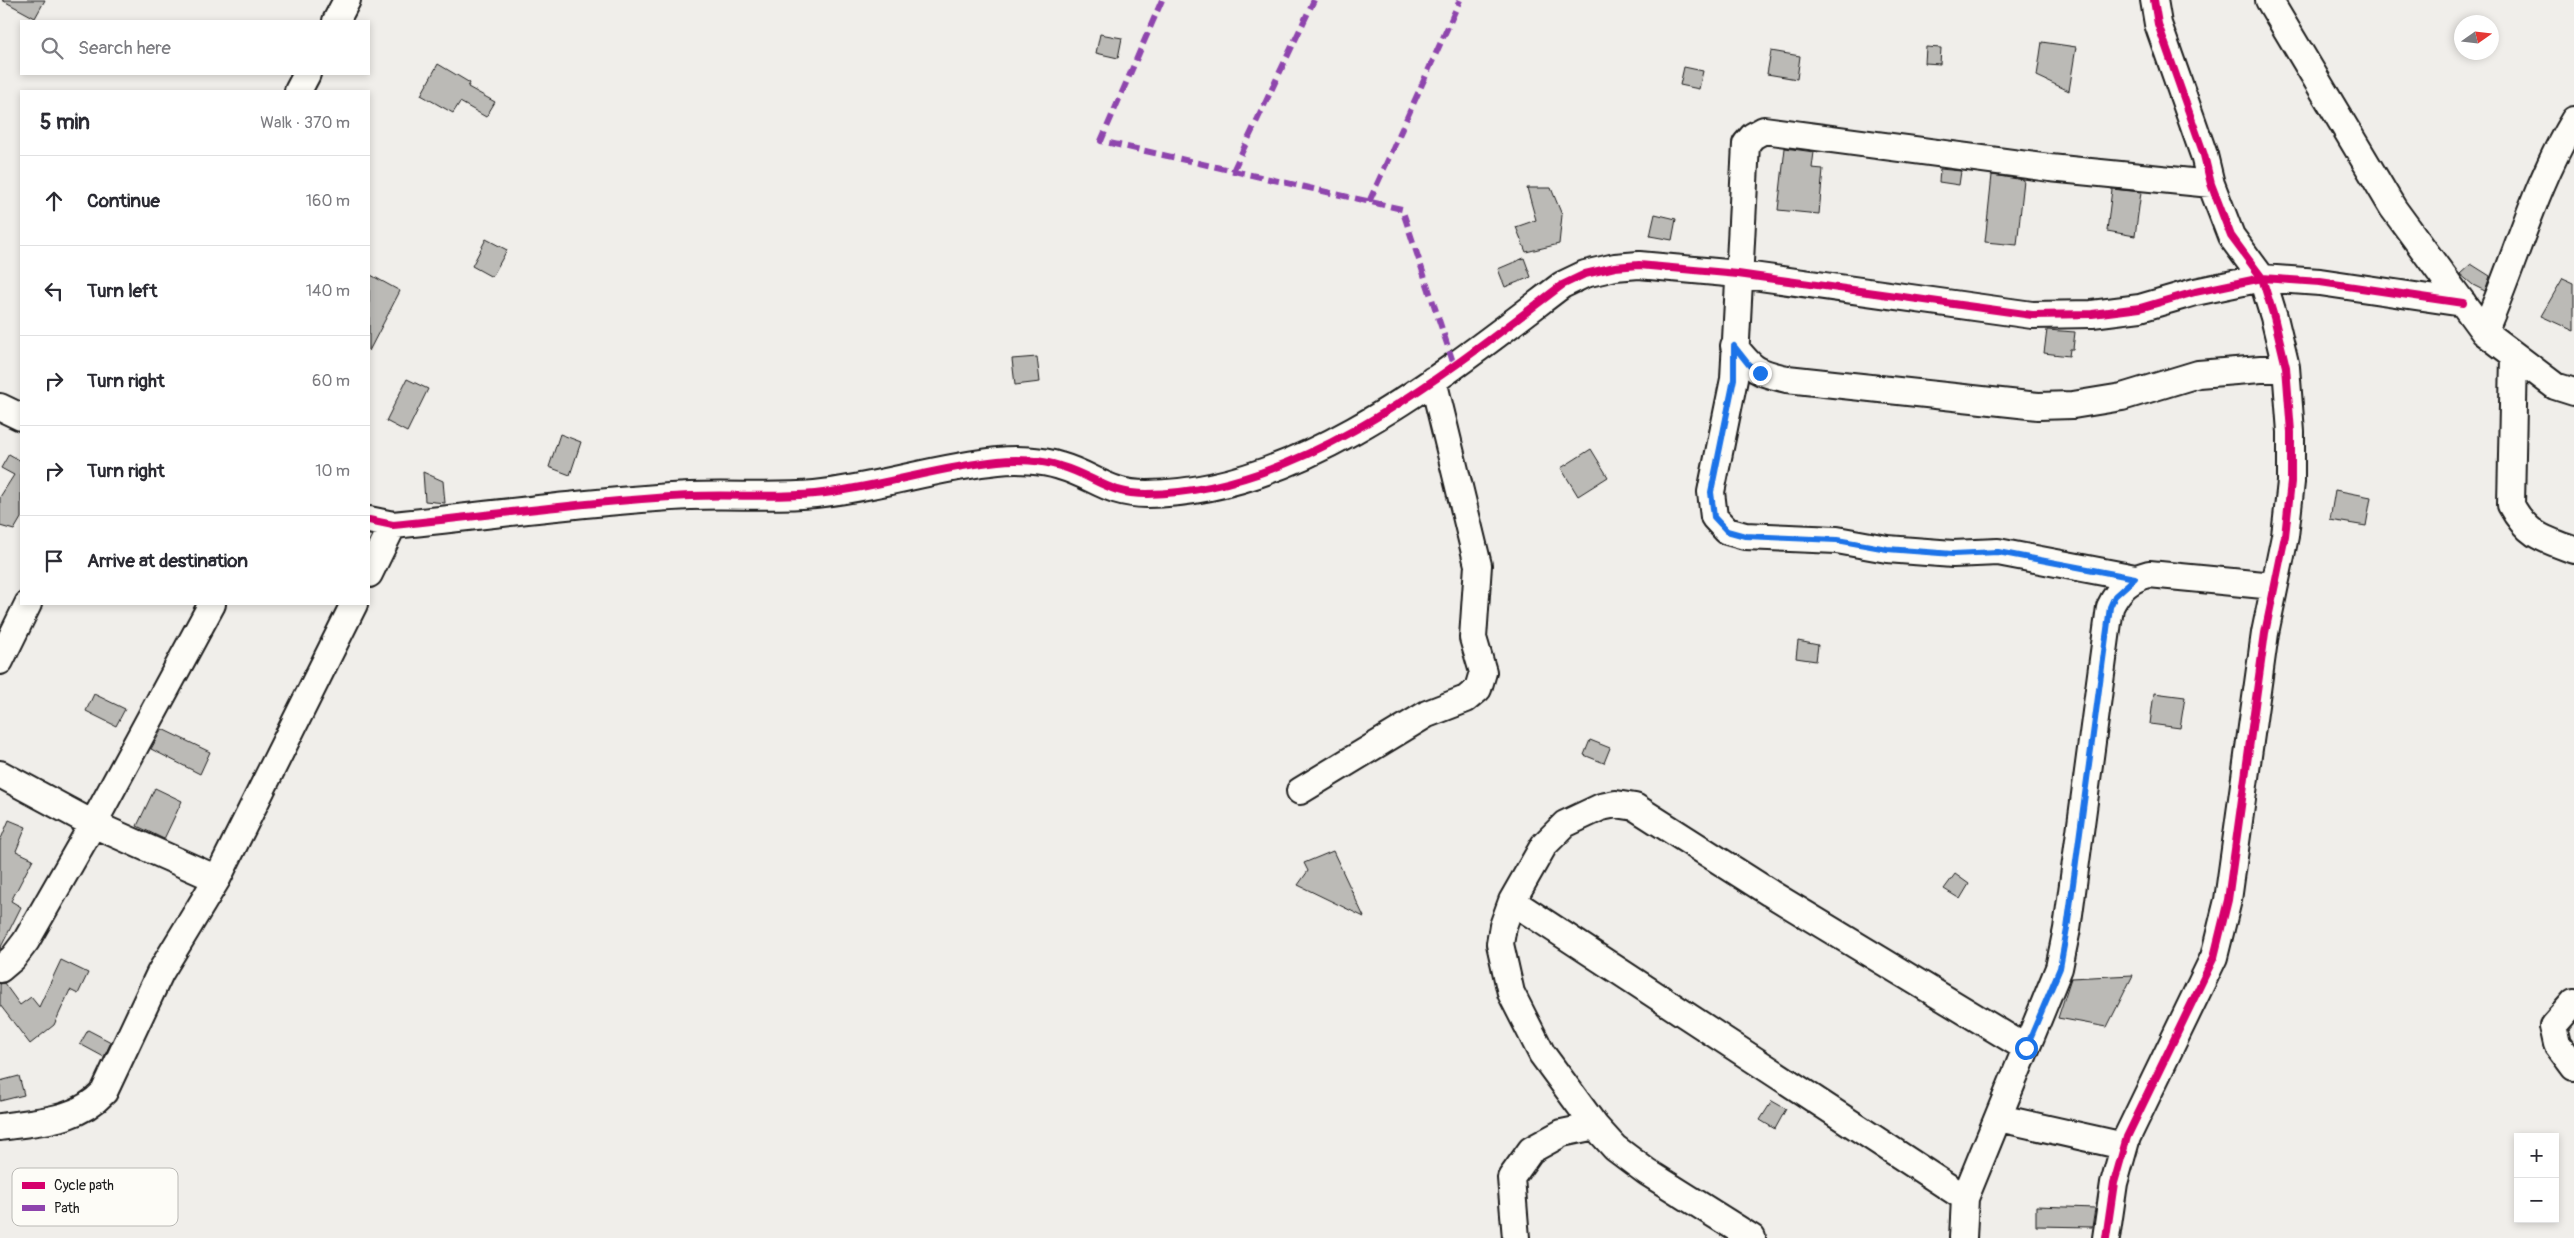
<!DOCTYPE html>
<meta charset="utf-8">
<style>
body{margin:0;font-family:Pangolin,sans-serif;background:#f7f7f7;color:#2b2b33}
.controls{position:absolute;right:15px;bottom:15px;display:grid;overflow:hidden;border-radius:0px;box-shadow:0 2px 8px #0003}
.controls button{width:45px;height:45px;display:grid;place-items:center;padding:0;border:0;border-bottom:1px solid #e1e1e2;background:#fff;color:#2b2b33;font:25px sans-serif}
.compass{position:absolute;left:2454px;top:15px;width:45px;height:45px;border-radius:50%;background:#fff;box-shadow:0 2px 8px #0003;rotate:76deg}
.stop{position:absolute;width:15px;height:15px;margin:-11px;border:4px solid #1a73e8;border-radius:50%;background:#fff}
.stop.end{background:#1a73e8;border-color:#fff;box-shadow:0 1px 5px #0008}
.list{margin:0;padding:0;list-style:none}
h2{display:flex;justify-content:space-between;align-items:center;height:65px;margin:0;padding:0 20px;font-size:21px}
h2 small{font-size:16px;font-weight:400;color:#7c7c81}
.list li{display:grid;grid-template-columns:32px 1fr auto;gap:15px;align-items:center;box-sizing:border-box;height:90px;padding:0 20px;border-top:1px solid #e1e1e2}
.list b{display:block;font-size:19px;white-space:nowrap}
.list em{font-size:16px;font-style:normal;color:#7c7c81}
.icon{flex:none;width:28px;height:28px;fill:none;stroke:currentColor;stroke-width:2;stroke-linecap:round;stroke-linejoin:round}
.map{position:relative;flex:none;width:2574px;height:1238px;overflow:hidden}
.search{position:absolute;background:#fff;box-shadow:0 2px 8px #0003;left:20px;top:20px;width:350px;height:55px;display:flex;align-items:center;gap:12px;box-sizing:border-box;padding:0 18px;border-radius:0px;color:#7c7c81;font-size:19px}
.panel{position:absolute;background:#fff;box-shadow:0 2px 8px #0003;left:20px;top:90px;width:350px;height:515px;border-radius:0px}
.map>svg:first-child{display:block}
</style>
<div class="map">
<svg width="2574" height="1238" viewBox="0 0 2574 1238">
<rect width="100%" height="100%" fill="#f0eeea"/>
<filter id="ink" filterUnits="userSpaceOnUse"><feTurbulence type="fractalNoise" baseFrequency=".02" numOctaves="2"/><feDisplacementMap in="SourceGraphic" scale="10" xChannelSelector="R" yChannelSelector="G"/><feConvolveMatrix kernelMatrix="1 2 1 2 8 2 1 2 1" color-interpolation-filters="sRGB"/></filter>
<g filter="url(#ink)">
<path fill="#bbbab6" stroke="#1c1c1c" d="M2,0H45L35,18Z
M1100,34L1122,38L1118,58L1096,53Z
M2042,42L2076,47L2069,91L2037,76Z
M1926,47L1941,48L1940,64L1925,63Z
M1771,51L1800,56L1797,79L1767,74Z
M438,64L470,83L468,87L495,102L486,117L460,102L453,113L421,95Z
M1684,67L1703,71L1699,89L1680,85Z
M1785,148L1814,152L1812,168L1823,169L1819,214L1778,210Z
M1940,169L1961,171L1959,185L1939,182Z
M1992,175L2024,180L2017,245L1985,242Z
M1527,188H1551L1562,215L1559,244L1526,252L1516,227L1536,220Z
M2112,189L2141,192L2135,236L2107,231Z
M1655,214L1676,219L1672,240L1650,236Z
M486,239L507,250L492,277L472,266Z
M1524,258L1531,277L1505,287L1498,269Z
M2471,264L2490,276L2485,291L2473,285L2460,274Z
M369,274L400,291L369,351Z
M2563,278L2574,283V331L2541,316Z
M2047,330L2075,332L2073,349H2070L2069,356L2044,353Z
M1037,357L1040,382L1015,385L1012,359Z
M407,379L428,389L407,432L386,421Z
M560,434L581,442L570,475L549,467Z
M1591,449L1608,477L1578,496L1561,468Z
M9,454L21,461V518L14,530L0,526V497L14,475L1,468Z
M423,472L443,481L445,503L425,501Z
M2335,490L2371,497L2366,526L2330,520Z
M1798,641L1818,645L1816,661L1796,658Z
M2154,693L2185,697L2180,728L2150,724Z
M94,694L125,709L116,726L86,711Z
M162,729L210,752L200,774L151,749Z
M1590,740L1610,748L1604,763L1584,755Z
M155,788L182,801L164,839L137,826Z
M9,820L26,827L16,851L33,859L11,901L21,907L0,949V841Z
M1333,851L1364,917L1298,885L1308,871L1304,863Z
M1955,874L1969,884L1960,899L1944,889Z
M61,960L88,973L78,994L70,990L54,1025L30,1044L0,1005V984L4,983L20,1005L31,997L39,1007Z
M2133,975L2107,1027L2058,1018L2071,978Z
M88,1030L111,1042L104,1057L80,1044Z
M19,1076L24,1095L0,1101V1081Z
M1772,1101L1786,1109L1775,1129L1760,1120Z
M2036,1206L2095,1208L2092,1227L2036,1226Z"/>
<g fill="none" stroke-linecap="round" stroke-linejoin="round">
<g stroke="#1c1c1c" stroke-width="30">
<path id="minor" d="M2269,0L2393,208L2484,332L2555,386L2574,392
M336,21L347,0
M298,91L307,74
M2484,332C2515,262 2534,186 2574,120
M1734,346C1754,371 1756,372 1787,379L2038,406L2073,405L2122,397L2198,374L2286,367
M2514,355L2511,505C2527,535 2543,539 2574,550
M0,407L21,417
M369,520L393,525C492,515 591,501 690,496C732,494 774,498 815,494C877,488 936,467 998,461C1016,459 1042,460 1060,466C1095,476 1107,494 1147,494C1300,493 1446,373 1562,285L1585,274L1615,267L1639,265L1738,274L2032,315L2092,314L2140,308L2195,292L2262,278L2320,282L2463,303
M369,574L393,525
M2135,578L1998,552L1953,554L1887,549L1837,540L1745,536L1727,531L1714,517L1711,492L1734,379L1746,144L1753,136L1764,130L2050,168L2211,184
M0,661L28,604
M0,774L93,824L217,879
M1300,791L1427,714L1466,699L1478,689L1483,672L1473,638L1478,565L1433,380
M1512,901L1965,1198
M0,969L13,958L26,941L93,824L212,604
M2574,1002L2553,1026L2557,1044L2574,1067
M1999,1118L2124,1146
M0,1127C39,1121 76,1122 104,1092L160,973L217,879L354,604
M1516,1238L1511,1178L1531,1150L1562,1133L1595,1126
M1752,1238L1647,1172L1615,1148L1595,1126L1542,1054L1511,993L1500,944L1503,926L1512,901L1544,845L1565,824L1601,807L1616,804L1635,807L1770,893L2026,1048
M1963,1238L1965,1198L2059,968L2067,929L2110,607C2119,588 2130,579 2149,574L2274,586
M2106,1238L2114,1183L2127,1137L2214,957L2228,900L2265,633L2285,536L2291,482V432L2286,367L2274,317L2262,278L2231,236L2211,184L2204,155L2158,24L2154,0"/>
</g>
<use href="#minor" stroke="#fdfcf7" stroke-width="26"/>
<path stroke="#8e44ad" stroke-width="6" stroke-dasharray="12 6" stroke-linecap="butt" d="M1162,0L1101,141L1402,209L1454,365
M1233,171L1314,0
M1369,202L1460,0"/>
<g stroke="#fdfcf7" stroke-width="11">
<path id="cycleway" d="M369,520L393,525C492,515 591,501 690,496C732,494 774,498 815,494C877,488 936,467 998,461C1016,459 1042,460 1060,466C1095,476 1107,494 1147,494C1300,493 1446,373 1562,285L1585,274L1615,267L1639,265L1738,274L2032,315L2092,314L2140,308L2195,292L2262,278L2320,282L2463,303
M2106,1238L2114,1183L2127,1137L2214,957L2228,900L2265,633L2285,536L2291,482V432L2286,367L2274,317L2262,278L2231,236L2211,184L2204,155L2158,24L2154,0"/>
</g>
<use href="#cycleway" stroke="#d6006c" stroke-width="8"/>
</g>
</g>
<g fill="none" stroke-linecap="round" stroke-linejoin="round" filter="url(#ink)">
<path stroke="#1a73e8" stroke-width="6" d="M1760,373L1749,365L1734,346V379L1711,492L1714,517L1727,531L1745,536L1837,540L1887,549L1953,554L1998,552L2135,578L2115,596L2110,607L2067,929L2060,968L2026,1048"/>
</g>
<rect x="12" y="1168" width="166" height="58" rx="8" fill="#fdfcf7" stroke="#bab9b5" stroke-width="1"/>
<rect x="22" y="1182" width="23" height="7" fill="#d6006c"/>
<rect x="22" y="1205" width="23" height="6" fill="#8e44ad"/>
<g font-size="14" fill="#1c1c1c">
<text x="54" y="1190">Cycle path</text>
<text x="54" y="1213">Path</text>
</g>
</svg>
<div class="controls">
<button>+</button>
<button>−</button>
</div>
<svg class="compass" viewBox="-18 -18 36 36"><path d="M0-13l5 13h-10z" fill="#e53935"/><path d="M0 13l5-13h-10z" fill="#7c7c81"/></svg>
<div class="stop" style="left:2026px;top:1048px"></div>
<div class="stop end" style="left:1760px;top:373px"></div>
<div class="search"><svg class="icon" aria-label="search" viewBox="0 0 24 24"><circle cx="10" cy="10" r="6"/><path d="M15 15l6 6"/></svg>Search here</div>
<section class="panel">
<h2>5 min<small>Walk · 370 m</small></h2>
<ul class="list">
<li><svg class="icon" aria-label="ahead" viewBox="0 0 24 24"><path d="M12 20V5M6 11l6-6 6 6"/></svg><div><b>Continue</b></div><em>160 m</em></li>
<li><svg class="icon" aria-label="left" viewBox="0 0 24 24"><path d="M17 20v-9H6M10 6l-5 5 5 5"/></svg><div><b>Turn left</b></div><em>140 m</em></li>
<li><svg class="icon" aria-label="right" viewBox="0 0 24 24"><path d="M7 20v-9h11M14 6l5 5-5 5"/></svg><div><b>Turn right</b></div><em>60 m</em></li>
<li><svg class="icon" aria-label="right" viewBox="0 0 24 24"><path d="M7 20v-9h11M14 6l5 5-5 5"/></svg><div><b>Turn right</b></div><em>10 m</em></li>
<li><svg class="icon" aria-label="arrive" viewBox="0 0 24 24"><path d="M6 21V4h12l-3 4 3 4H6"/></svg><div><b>Arrive at destination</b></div></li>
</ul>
</section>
</div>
